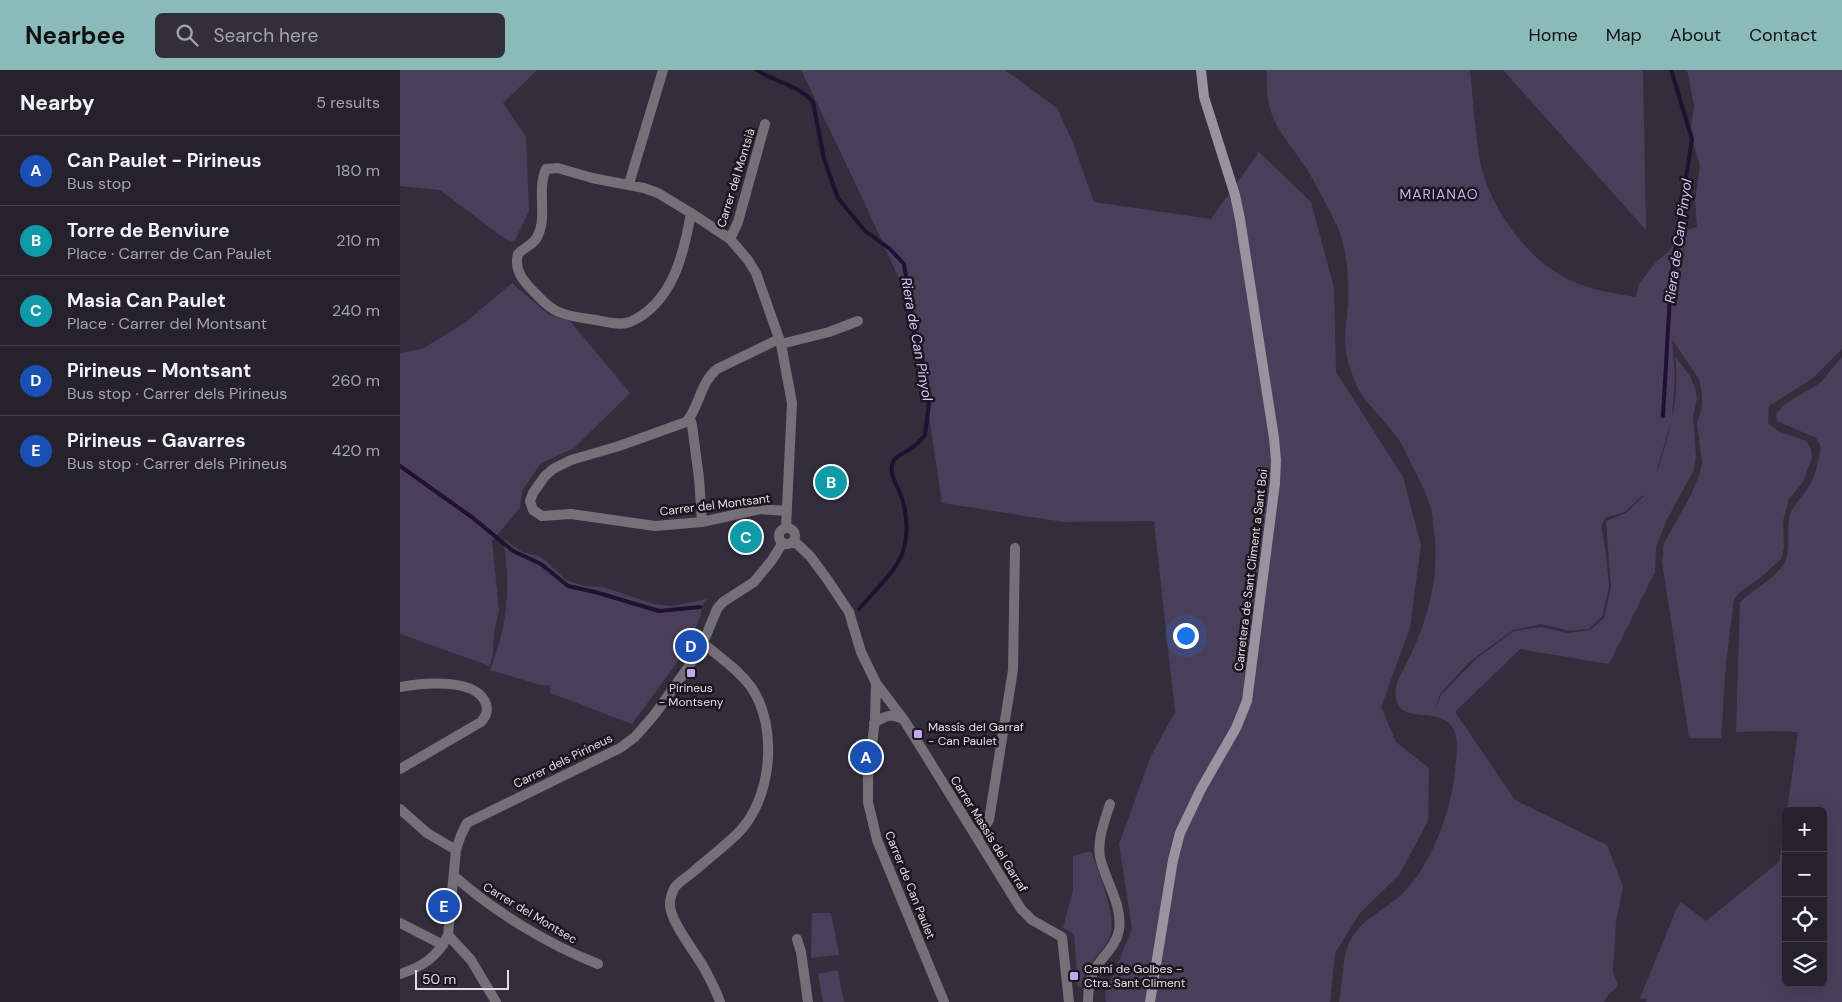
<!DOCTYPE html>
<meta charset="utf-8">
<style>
body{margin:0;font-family:"DM Sans",sans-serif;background:#322f39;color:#f1f3f6}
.controls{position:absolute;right:15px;bottom:15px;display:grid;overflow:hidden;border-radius:8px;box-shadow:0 5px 20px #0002}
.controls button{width:45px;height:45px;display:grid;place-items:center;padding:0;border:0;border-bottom:1px solid #423f49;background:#26222d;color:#f1f3f6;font:25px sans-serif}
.scale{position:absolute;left:15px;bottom:12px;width:94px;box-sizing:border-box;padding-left:5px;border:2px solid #e1dde7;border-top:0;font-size:14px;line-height:18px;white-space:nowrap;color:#e1dde7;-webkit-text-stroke:4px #1a171e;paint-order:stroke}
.you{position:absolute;left:785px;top:565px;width:18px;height:18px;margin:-12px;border:4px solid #fff;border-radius:50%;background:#1a73e8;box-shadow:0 0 0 8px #1a73e833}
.badge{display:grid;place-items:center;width:32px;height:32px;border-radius:50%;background:#8bbbb9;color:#fff;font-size:16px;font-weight:700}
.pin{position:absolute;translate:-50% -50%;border:2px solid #fff;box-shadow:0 1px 5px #0006}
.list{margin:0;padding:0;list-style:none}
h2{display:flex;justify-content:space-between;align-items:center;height:65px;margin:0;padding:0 20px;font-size:21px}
h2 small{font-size:16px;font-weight:400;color:#a4a4aa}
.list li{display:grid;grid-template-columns:32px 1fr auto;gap:15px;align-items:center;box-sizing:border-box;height:70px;padding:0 20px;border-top:1px solid #423f49}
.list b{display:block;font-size:19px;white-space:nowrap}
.list p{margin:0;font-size:16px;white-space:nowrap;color:#a4a4aa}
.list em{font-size:16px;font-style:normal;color:#a4a4aa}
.icon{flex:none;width:28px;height:28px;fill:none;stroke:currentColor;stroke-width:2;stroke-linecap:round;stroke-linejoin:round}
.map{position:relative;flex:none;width:1442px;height:932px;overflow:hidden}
header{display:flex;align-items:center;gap:30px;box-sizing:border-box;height:70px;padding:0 25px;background:#8bbbb9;color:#111}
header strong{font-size:24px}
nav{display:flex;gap:28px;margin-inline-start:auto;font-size:18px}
.search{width:350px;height:45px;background:#322f39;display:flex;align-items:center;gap:12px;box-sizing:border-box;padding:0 18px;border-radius:8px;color:#a4a4aa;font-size:19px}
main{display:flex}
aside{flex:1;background:#26222d}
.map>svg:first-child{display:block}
</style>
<header>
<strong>Nearbee</strong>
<div class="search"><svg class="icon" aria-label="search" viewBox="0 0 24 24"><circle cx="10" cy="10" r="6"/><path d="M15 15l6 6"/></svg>Search here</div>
<nav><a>Home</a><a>Map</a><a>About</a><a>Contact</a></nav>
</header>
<main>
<aside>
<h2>Nearby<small>5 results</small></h2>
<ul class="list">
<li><span class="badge" style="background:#1a4fb4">A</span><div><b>Can Paulet - Pirineus</b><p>Bus stop</p></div><em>180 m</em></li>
<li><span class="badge" style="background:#0f9aa8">B</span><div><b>Torre de Benviure</b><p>Place · Carrer de Can Paulet</p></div><em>210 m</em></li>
<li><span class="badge" style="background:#0f9aa8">C</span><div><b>Masia Can Paulet</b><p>Place · Carrer del Montsant</p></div><em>240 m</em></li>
<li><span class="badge" style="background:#1a4fb4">D</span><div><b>Pirineus - Montsant</b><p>Bus stop · Carrer dels Pirineus</p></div><em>260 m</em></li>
<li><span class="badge" style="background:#1a4fb4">E</span><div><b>Pirineus - Gavarres</b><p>Bus stop · Carrer dels Pirineus</p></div><em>420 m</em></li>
</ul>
</aside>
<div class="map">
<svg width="1442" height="932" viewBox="0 0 1442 932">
<rect width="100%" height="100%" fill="#332e3c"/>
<path fill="#4a3f5a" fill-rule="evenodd" d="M0,0H137L103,33L126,67L129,141L114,172L105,169L40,120L0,116Z
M401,0H605L657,38L673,73L694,132L811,149L859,82L911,132L934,218L936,302L1003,407L1021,475L1010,558L981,637L996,672L1029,698L1028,751L999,805L960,843L935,883L930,932H706L705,924L732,859L719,774L751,686L775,642L754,451L664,452L542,433L513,239L459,121Z
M867,0H1070C1073,30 1075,61 1080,91C1088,134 1124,185 1162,206C1185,219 1210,223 1236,227L1239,214L1256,192L1267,183L1283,161L1297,157L1295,131L1300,95L1292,69L1291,58L1294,35L1287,0H1442V279L1413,308L1369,336L1368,353L1378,361L1406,371L1411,379L1412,388L1403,412L1389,429L1383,451L1384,478L1381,489L1361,507L1340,522L1334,529L1326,593L1321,668H1289L1262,492L1264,473L1291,425L1300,403L1302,393L1297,354L1302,337V324L1299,309L1272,269L1275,308L1272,349L1256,402L1259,396C1271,358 1280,326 1275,286L1290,306L1295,318L1297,329L1293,347L1296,385L1294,400L1266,451L1256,477L1255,502L1209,594L1120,579L1055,642L1115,730L1207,775L1223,816L1216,851L1213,902L1218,916L1208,925L1204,932H939C943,913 942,885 951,869C963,848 985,840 1002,824C1031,797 1052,739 1055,700C1056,690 1058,676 1056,666C1047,626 986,667 997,612C1023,564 1041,516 1034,461C1033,454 1033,446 1031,439C1027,424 1020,411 1013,397C1008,388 1005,379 999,370C988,354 975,342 963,327C956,316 952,304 948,292C943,274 946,255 948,236C949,210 948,183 938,158C928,138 918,117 906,98C881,60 864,50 867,0ZM1243,425L1244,426L1226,443L1206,451L1211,517L1204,548L1190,560L1167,563L1141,557L1114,561L1077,588L1041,625L1034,642L1040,624L1068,593L1113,560L1141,554L1170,561L1189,559L1202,546L1209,517L1206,483L1201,456L1205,448L1225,442Z
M1103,0H1243L1246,160Z
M112,213L149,245L170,251L230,323L174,378L141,393L122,421L120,438L92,471L99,540L94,562L93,584L90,596L0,564V283L22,279L66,252Z
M1442,287V932H1246L1247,929L1240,928L1276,840L1281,832L1306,851L1379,792L1386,747V913H1423V741H1387L1398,662L1371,661L1336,662L1340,532C1353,520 1369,512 1381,498C1394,482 1384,459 1391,442C1395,433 1404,425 1409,416C1416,405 1419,389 1421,376L1416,368L1377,351L1376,344L1385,334L1420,313Z
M104,469L122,482L138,486L146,491L166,510L184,516L203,517L254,534L271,536L308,529L302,535L301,545L285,582L232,654L150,623V616L137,614L90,600C102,569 109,537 107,504C107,492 104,480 104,469Z
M691,781C698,802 720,850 708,871C696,889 686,894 681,917H678L674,864L663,858L673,820V786Z
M412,843H431L439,885L411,888Z
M438,900L444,932H423L418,904Z"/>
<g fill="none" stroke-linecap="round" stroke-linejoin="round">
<path stroke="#201031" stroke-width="4" d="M357,0C375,13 396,13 413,32L424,89L438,128L465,161L490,179L504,194L514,261L522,286L529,333L525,365C521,370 516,375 511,378C506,383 496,385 493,392C487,403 501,421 503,432C507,447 508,465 503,481C498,500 472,523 459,539
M1263,346L1271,208L1292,69L1271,0
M0,396L73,448L113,481L141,494L168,516L195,522L259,541L300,537"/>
<path stroke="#737077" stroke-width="10" d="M229,114L263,0
M291,143C284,183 273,233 230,252C220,256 207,252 196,250C184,248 170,247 159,242C150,239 144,232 138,226C126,214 113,202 118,184C123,178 131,176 136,169C149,148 136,121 146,99L158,98L192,108L244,118L258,123L291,143L330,169L348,190L356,203L381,274L392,333L386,458
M330,169L338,152L365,54
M379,269L317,299C299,314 300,337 286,352L219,376L171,390L153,399L145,406L133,423L130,431L133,440L142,446L171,444L255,456L302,452L360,439L387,441
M381,274L429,262L458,251
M290,348L292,355L299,408L302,452
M379 466a8 8 0 1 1 16 0a8 8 0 1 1-16 0Z
M394,471L410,486L427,509L449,542L461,582L476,613L504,650L621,839L632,850L662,867L669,932
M303,573C319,587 338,599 351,617C379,657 372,732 336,765C322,778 307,790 293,802C287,807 280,811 275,817C272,822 270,829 270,835C270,851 295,882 304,898C310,909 316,920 320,932
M476,613L475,650L468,707V732L477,770L544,932
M0,617C22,613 77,607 86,634C88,642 86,646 81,652L0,699
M474,653C485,646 491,643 503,649
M0,739L27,763L56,780
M577,768L589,750L613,600L615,478
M54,806C95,842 147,874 198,894
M0,853L43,875
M48,865L71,890L96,932
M397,869L401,882L408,932
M0,904C22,897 38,887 48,865L56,780L61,765L67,753L220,678L235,667L255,644L287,599L303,573L317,539L323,532L354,512L372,490L382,474
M688,932C688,920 689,909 695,899C703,885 716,877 719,860C723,835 705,811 700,787C697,769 705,750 710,734"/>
<path stroke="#97939f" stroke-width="10" d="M750,932L773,790L780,763L801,719L836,658L847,631L875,413L876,390L874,368L840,149L835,125L804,27L801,0"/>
</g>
<g fill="#c5a7f1" stroke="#1a171e" stroke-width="2">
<rect x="286" y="598" width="10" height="10" rx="2.5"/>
<rect x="513" y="659" width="10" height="10" rx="2.5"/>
<rect x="669" y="901" width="10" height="10" rx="2.5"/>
</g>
<g text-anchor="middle" stroke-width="5" stroke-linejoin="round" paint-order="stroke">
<g font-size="12" fill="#e1dde7" stroke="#1a171e">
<text transform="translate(336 108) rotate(-73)" y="4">Carrer del Montsià</text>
<text transform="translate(315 435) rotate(-7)" y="4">Carrer del Montsant</text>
<text transform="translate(851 500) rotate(-83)" y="4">Carretera de Sant Climent a Sant Boi</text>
<text transform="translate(163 691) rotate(-26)" y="4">Carrer dels Pirineus</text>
<text transform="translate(589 764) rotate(58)" y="4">Carrer Massís del Garraf</text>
<text transform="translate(510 815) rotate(68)" y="4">Carrer de Can Paulet</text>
<text transform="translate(130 843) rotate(31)" y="4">Carrer del Montsec</text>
</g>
<g font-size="12" fill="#e1dde7" stroke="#1a171e" text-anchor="start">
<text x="291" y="622" text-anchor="middle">Pirineus<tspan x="291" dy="14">- Montseny</tspan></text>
<text x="528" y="661">Massís del Garraf<tspan x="528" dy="14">- Can Paulet</tspan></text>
<text x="684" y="903">Camí de Golbes -<tspan x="684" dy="14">Ctra. Sant Climent</tspan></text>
</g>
<g font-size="14" letter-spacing="1" fill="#cbaff4" stroke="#1a171e">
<text x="1039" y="129">MARIANAO</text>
</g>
<g font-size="14" font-style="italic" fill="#dac6fa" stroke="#1a171e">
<text transform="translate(1278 171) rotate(-82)" y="5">Riera de Can Pinyol</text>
<text transform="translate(517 269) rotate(80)" y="5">Riera de Can Pinyol</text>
</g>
</g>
</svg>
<div class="controls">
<button>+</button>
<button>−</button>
<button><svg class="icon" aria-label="locate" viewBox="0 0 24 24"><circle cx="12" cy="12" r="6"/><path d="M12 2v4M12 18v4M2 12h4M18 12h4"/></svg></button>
<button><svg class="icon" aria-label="layers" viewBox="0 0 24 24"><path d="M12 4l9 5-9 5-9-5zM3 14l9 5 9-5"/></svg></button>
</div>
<div class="scale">50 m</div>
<div class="you"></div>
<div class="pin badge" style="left:466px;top:687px;background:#1a4fb4">A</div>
<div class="pin badge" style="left:431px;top:412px;background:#0f9aa8">B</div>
<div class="pin badge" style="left:346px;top:467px;background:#0f9aa8">C</div>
<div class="pin badge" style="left:291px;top:576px;background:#1a4fb4">D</div>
<div class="pin badge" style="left:44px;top:836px;background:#1a4fb4">E</div>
</div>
</main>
